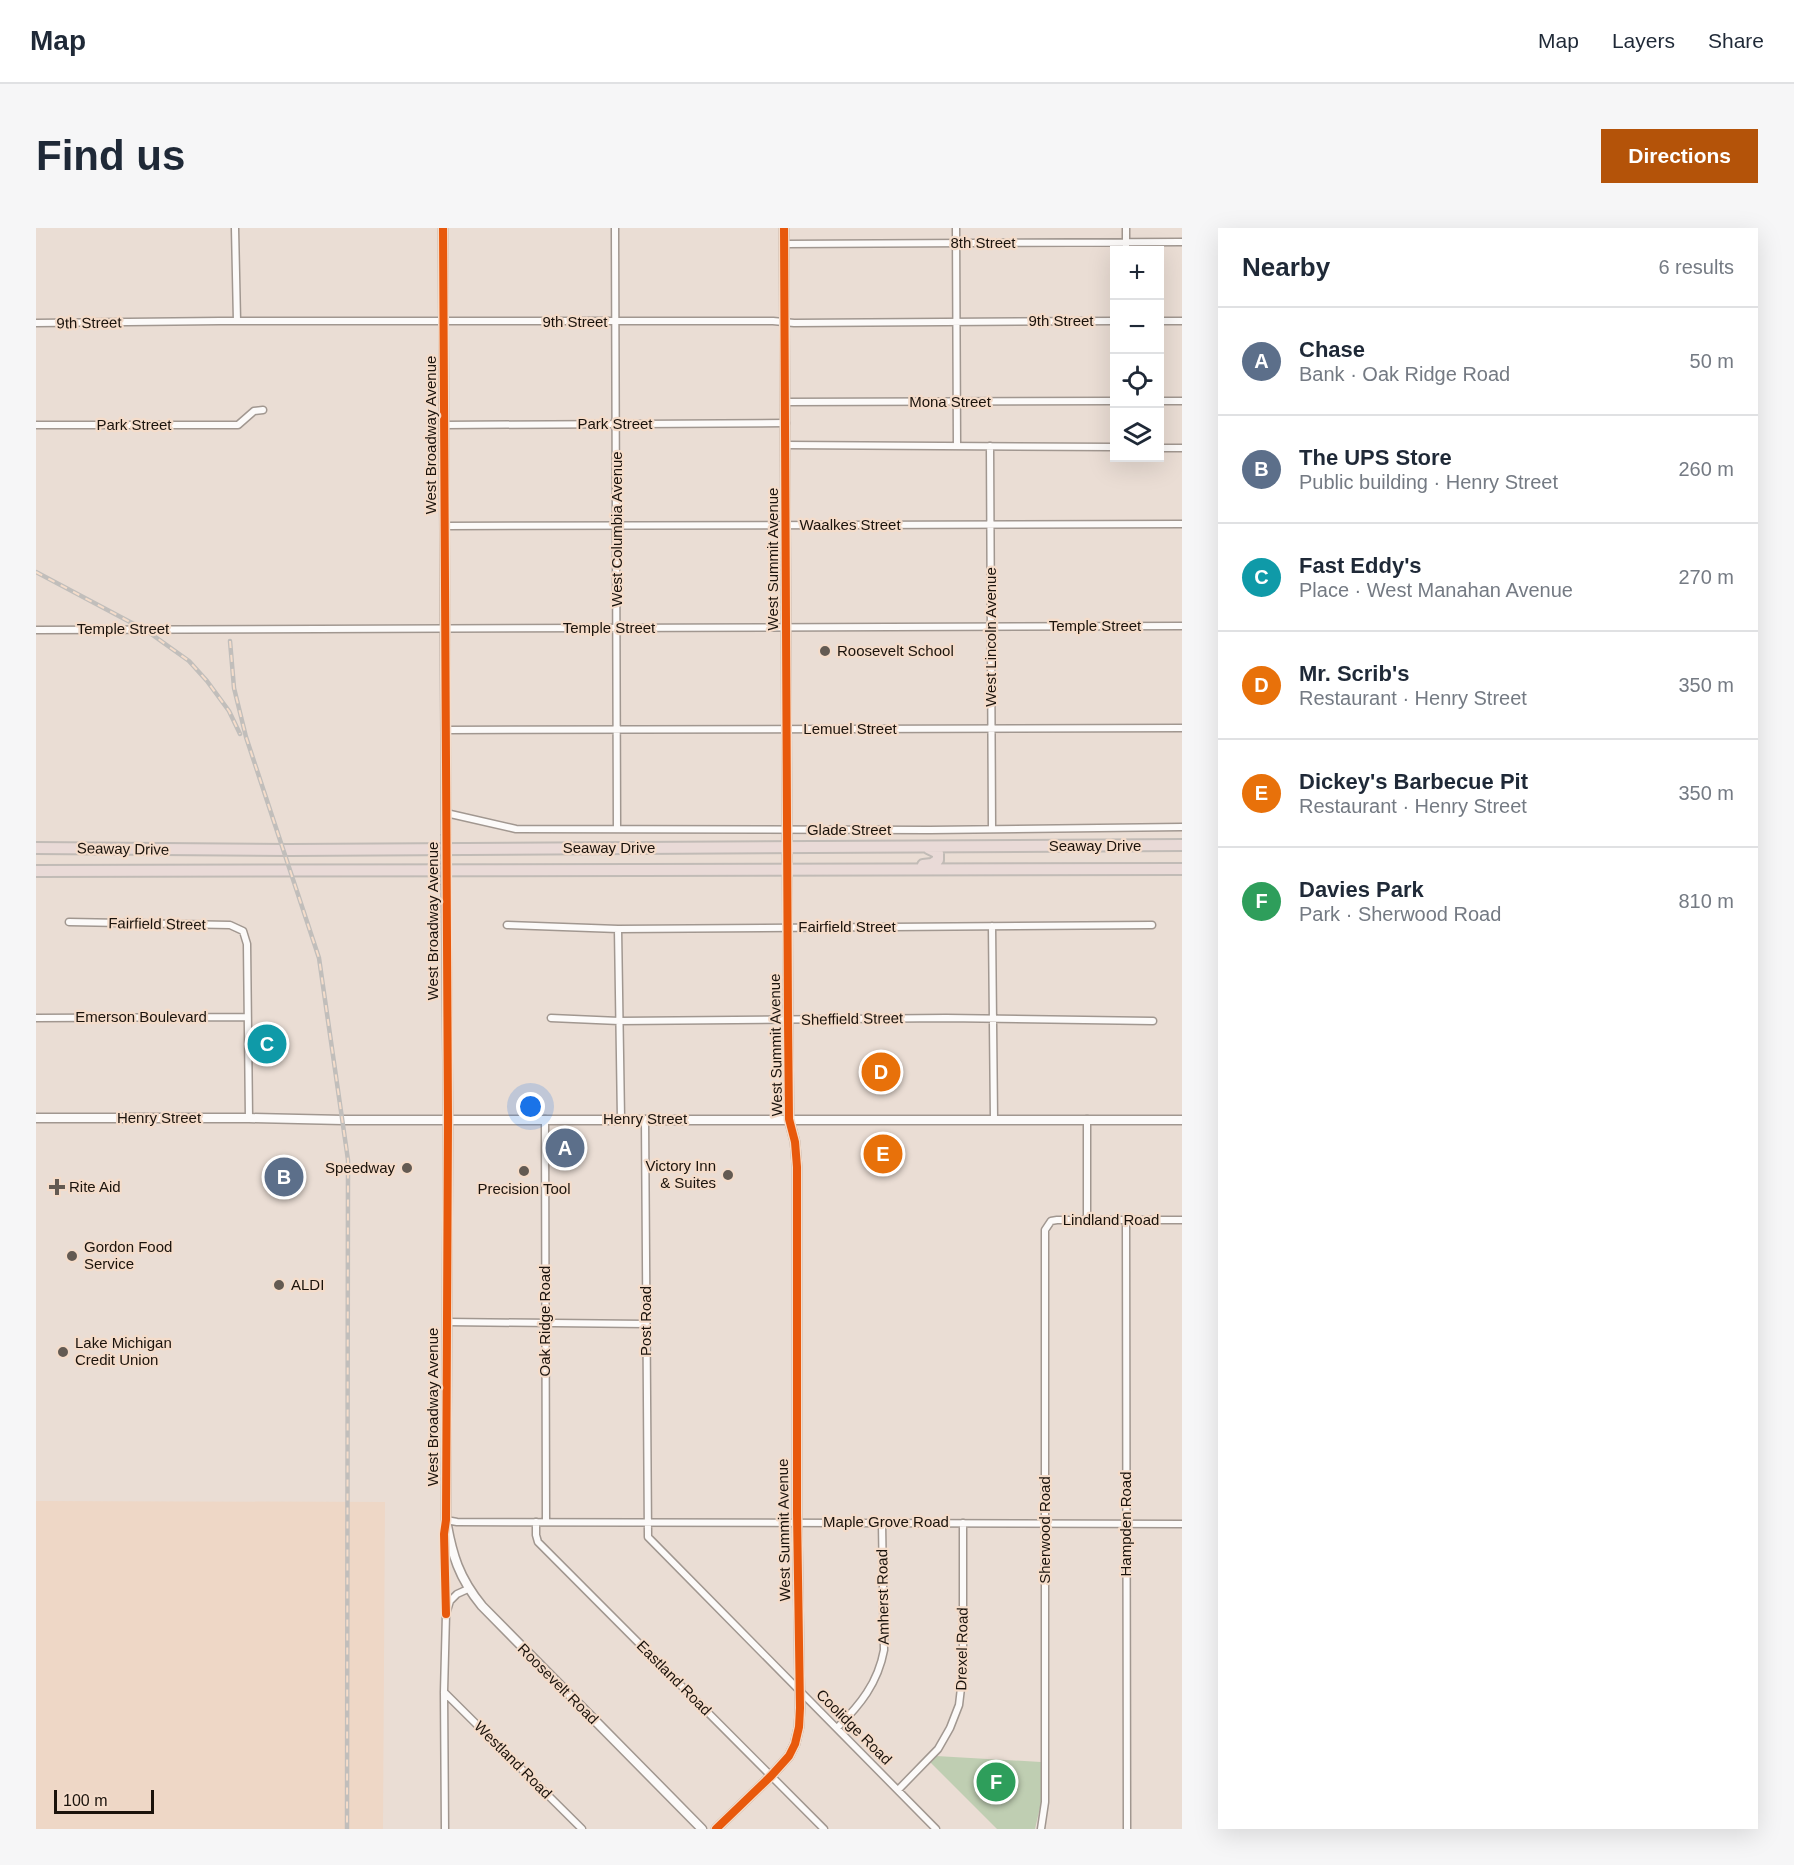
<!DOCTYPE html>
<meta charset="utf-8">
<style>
body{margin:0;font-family:Helvetica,sans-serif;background:#f6f6f7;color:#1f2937}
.controls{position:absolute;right:18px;top:18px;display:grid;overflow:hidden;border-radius:0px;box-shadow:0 6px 24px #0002}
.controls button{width:54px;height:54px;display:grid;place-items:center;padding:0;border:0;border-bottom:2px solid #e0e1e3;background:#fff;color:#1f2937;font:30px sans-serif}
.scale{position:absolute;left:18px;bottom:15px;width:100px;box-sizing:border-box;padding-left:6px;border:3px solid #1b130c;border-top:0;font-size:16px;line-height:21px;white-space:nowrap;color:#1b130c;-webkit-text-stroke:4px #f4dcca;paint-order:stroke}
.you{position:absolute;left:495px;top:879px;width:21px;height:21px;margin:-15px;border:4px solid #fff;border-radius:50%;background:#1a73e8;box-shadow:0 0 0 9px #1a73e833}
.badge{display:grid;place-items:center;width:39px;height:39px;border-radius:50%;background:#b45309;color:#fff;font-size:20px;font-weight:700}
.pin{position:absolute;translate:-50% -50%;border:3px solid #fff;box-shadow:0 2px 6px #0006}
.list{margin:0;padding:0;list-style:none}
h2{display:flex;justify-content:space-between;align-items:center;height:78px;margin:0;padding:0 24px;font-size:26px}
h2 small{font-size:20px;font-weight:400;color:#747a83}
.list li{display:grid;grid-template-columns:39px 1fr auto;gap:18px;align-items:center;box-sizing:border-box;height:108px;padding:0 24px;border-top:2px solid #e0e1e3}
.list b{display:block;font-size:22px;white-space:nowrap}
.list p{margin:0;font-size:20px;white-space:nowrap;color:#747a83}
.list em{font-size:20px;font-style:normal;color:#747a83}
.icon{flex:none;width:33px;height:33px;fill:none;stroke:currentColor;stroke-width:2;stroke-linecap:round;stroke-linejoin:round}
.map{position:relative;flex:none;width:1146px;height:1601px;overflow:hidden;border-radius:0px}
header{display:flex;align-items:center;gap:36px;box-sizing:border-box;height:84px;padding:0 30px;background:#fff;border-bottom:2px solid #e0e1e3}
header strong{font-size:28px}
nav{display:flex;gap:33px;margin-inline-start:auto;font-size:21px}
.intro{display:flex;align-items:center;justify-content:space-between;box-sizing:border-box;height:144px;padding:0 36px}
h1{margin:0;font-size:42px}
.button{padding:15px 27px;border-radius:0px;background:#b45309;color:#fff;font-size:21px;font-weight:700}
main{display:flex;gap:36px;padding:0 36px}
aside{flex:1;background:#fff;border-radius:0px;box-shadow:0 6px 24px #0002}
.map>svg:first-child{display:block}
</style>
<header>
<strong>Map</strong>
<nav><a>Map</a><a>Layers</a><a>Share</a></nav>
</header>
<div class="intro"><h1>Find us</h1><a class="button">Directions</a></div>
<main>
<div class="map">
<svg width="1146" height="1601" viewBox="0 0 1146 1601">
<rect width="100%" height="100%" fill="#eaddd4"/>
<path fill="#eed7c6" d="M0,1273L349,1274L347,1601H0Z"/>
<path fill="#bfceb2" d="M900,1528L1005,1534V1575L999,1601H961L894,1534Z"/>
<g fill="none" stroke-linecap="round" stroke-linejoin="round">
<g stroke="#a19790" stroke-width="9">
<path id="street" d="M199,0L201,93
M579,0L581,601
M920,0L921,217
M1090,0V22
M749,16L1146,14
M1124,93H1146
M0,95L184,93H737L758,95L1078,93
M1124,173H1146
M749,174L1078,173
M0,197H202L218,183L227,182
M408,197L750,195
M750,217L1078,219
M954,218L956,601
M1124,220H1146
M409,298L1146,296
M0,402L1146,398
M410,502L1146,500
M410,585L480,601L894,602L1146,599
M33,694L194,697L207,703L211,716L213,890
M471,697L582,701L1116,697
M956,698L958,891
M582,701L585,891
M0,790L210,789
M515,790L583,793L910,790L1117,793
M509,891L510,1294
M609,891L612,1309L900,1601
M1051,891V992
M1090,992L1091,1601
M411,1094L610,1096
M500,1294V1307L502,1314L788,1601
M410,1386L408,1306L410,1292L421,1294L1146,1296
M408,1464L546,1601
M801,1500C824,1477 842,1455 848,1422L846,1295
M862,1562L902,1521L914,1500L923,1477L927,1443V1295
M409,1601L408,1464L410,1386L414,1373L421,1366L432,1361
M1005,1601L1009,1574V1002L1015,993L1021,992H1146"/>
</g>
<g stroke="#a19790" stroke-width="11">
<path id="secondary" d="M407,0L410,606
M410,657L412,891L410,1292C416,1327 423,1350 446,1378L666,1601
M0,890H213L307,892H1146
M680,1601L735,1548L753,1528L759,1516L763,1499L764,1480L761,1285V939L759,914L753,891L752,792L748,0"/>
</g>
<g stroke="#c1bbb6" stroke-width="14">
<path id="highway" d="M0,620L253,622L1146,617
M887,637L896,636L902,632V625L892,620
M0,643L1146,641"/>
</g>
<use href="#street" stroke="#fcfaf9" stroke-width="6"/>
<use href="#secondary" stroke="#fcfaf9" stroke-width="8"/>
<use href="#highway" stroke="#e9dad7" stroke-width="10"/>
<g stroke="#c1bebb" stroke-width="4.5">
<path id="rail" d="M0,344L111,403L153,433L171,453L193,483L204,506
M194,413L198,460L210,509L283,730L312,932L311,1601"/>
</g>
<use href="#rail" stroke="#f4dcca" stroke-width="2" stroke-dasharray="7" stroke-linecap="butt"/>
<g stroke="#a19790" stroke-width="11" stroke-linecap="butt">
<path id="secondary-bridge" d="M410,657V606"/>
</g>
<use href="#secondary-bridge" stroke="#fcfaf9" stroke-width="8"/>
<g stroke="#f4dcca" stroke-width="11">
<path id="cycleway" d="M407,0L412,891L410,1292L408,1306L410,1386
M680,1601L735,1548L753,1528L759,1516L763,1499L764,1480L761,1285V939L759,914L753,891L752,792L748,0"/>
</g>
<use href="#cycleway" stroke="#e8590c" stroke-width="8"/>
</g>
<g fill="#635a52" stroke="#f4dcca" stroke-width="2">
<circle cx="789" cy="423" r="6"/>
<circle cx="371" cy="940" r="6"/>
<circle cx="488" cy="943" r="6"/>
<circle cx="692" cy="947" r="6"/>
<path d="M18 950h6v6h6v6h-6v6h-6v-6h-6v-6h6z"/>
<circle cx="36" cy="1028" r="6"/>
<circle cx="243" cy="1057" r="6"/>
<circle cx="27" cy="1124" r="6"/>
</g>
<g text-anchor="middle" stroke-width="4.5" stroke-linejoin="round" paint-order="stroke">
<g font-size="15" fill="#1b130c" stroke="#f4dcca">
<text x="947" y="20">8th Street</text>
<text x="1025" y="98">9th Street</text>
<text x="539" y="99">9th Street</text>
<text transform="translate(53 95) rotate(-1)" y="5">9th Street</text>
<text x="914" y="179">Mona Street</text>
<text x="579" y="201">Park Street</text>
<text x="98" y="202">Park Street</text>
<text transform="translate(395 207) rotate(-90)" y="5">West Broadway Avenue</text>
<text x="814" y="302">Waalkes Street</text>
<text transform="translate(581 301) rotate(-90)" y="5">West Columbia Avenue</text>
<text transform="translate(737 331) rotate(-90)" y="5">West Summit Avenue</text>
<text x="1059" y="403">Temple Street</text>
<text x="573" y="405">Temple Street</text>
<text x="87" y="406">Temple Street</text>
<text transform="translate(955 409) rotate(-90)" y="5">West Lincoln Avenue</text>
<text x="814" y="506">Lemuel Street</text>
<text x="813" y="607">Glade Street</text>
<text x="1059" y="623">Seaway Drive</text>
<text x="573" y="625">Seaway Drive</text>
<text transform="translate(87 621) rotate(1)" y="5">Seaway Drive</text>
<text transform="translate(397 693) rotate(-90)" y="5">West Broadway Avenue</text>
<text transform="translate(121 696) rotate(1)" y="5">Fairfield Street</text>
<text x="811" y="704">Fairfield Street</text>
<text x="105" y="794">Emerson Boulevard</text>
<text transform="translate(816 791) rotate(-1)" y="5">Sheffield Street</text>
<text transform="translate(740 817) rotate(-91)" y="5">West Summit Avenue</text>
<text x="123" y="895">Henry Street</text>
<text x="609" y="896">Henry Street</text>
<text x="1075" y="997">Lindland Road</text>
<text transform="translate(509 1093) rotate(-90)" y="5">Oak Ridge Road</text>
<text transform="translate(610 1093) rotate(-90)" y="5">Post Road</text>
<text transform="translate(397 1179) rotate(-90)" y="5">West Broadway Avenue</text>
<text x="850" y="1299">Maple Grove Road</text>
<text transform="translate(1090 1296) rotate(-90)" y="5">Hampden Road</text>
<text transform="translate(748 1302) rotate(-91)" y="5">West Summit Avenue</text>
<text transform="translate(1009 1302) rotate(-90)" y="5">Sherwood Road</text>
<text transform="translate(847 1369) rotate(-91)" y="5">Amherst Road</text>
<text transform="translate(926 1421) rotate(-89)" y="5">Drexel Road</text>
<text transform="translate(638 1450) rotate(45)" y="5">Eastland Road</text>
<text transform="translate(522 1456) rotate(45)" y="5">Roosevelt Road</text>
<text transform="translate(818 1499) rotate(45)" y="5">Coolidge Road</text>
<text transform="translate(477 1532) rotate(45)" y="5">Westland Road</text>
</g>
<g font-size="15" fill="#1b130c" stroke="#f4dcca" text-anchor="start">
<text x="801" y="428">Roosevelt School</text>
<text x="680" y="943" text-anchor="end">Victory Inn<tspan x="680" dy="17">&amp; Suites</tspan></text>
<text x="359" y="945" text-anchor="end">Speedway</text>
<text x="33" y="964">Rite Aid</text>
<text x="488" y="966" text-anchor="middle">Precision Tool</text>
<text x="48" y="1024">Gordon Food<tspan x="48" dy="17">Service</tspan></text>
<text x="255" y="1062">ALDI</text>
<text x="39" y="1120">Lake Michigan<tspan x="39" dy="17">Credit Union</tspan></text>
</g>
</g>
</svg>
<div class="controls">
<button>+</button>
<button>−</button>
<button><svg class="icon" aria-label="locate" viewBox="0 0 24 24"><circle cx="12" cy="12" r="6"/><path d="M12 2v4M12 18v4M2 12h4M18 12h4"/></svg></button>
<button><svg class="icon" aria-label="layers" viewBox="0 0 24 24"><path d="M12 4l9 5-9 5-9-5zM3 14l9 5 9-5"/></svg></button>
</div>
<div class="scale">100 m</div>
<div class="you"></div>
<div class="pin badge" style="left:529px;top:920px;background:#5c6f8a">A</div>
<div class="pin badge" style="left:248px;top:949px;background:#5c6f8a">B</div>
<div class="pin badge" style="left:231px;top:816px;background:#0f9aa8">C</div>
<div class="pin badge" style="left:845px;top:844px;background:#e8710a">D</div>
<div class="pin badge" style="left:847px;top:926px;background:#e8710a">E</div>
<div class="pin badge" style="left:960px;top:1554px;background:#2e9e5b">F</div>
</div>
<aside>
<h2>Nearby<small>6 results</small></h2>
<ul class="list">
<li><span class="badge" style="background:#5c6f8a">A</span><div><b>Chase</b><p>Bank · Oak Ridge Road</p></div><em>50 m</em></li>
<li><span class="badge" style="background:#5c6f8a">B</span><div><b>The UPS Store</b><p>Public building · Henry Street</p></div><em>260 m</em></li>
<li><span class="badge" style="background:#0f9aa8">C</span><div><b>Fast Eddy's</b><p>Place · West Manahan Avenue</p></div><em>270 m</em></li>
<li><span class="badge" style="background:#e8710a">D</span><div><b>Mr. Scrib's</b><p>Restaurant · Henry Street</p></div><em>350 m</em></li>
<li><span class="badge" style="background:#e8710a">E</span><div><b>Dickey's Barbecue Pit</b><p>Restaurant · Henry Street</p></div><em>350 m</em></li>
<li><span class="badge" style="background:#2e9e5b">F</span><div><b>Davies Park</b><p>Park · Sherwood Road</p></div><em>810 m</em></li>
</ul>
</aside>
</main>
